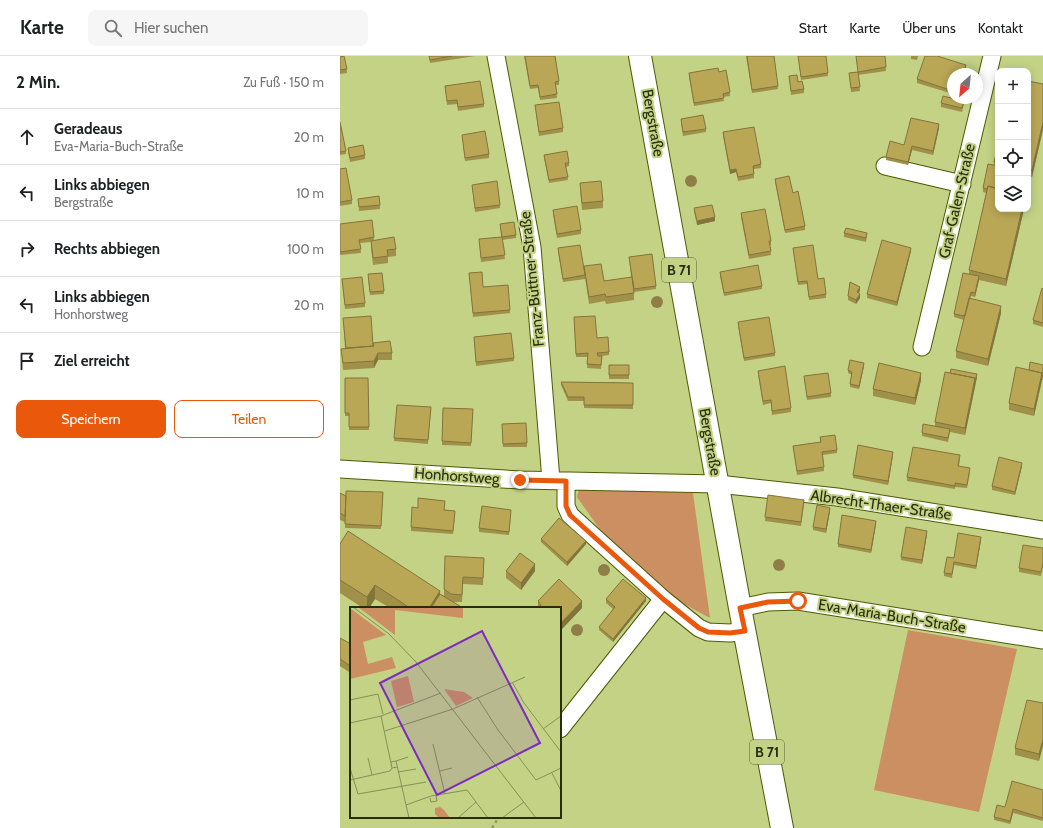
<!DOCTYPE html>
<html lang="de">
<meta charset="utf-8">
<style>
body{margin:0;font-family:Cabin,sans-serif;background:#f6f6f6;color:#202124}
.controls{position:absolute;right:12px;top:12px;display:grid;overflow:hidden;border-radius:8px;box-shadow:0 2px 10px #0003}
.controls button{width:36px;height:36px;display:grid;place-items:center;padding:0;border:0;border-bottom:1px solid #e0e0e0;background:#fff;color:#202124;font:20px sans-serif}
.compass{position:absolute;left:607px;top:12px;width:36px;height:36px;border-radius:50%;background:#fff;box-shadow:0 2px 10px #0003;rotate:207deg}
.stop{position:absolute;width:12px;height:12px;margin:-9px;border:3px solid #ea580c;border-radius:50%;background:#fff}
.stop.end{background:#ea580c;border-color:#fff;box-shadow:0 1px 4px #0008}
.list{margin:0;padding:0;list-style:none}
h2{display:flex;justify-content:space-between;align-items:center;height:52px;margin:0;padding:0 16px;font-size:17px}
h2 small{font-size:13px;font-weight:400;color:#757577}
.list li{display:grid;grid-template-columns:26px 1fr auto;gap:12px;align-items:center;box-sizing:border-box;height:56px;padding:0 16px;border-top:1px solid #e0e0e0}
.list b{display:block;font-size:15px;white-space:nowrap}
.list p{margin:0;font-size:13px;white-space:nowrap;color:#757577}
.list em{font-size:13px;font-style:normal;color:#757577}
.actions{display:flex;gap:8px;padding:12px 16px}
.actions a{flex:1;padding:9px 0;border:1px solid #ea580c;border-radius:8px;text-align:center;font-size:14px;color:#ea580c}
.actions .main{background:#ea580c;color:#fff}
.icon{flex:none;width:22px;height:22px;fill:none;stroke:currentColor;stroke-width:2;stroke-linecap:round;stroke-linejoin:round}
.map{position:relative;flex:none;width:703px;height:772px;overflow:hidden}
header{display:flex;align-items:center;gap:24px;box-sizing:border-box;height:56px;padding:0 20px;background:#fff;border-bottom:1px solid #e0e0e0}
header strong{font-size:19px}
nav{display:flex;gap:22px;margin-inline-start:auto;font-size:14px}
.search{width:280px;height:36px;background:#f6f6f6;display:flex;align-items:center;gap:10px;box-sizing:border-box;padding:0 14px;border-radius:8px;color:#757577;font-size:15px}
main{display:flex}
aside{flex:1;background:#fff}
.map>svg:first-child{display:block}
</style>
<header>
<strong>Karte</strong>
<div class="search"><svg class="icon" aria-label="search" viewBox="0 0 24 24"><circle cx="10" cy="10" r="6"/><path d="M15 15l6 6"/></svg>Hier suchen</div>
<nav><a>Start</a><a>Karte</a><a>Über uns</a><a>Kontakt</a></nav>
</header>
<main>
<aside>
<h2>2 Min.<small>Zu Fuß · 150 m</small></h2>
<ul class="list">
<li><svg class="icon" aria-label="ahead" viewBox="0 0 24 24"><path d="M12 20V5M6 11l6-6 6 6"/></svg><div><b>Geradeaus</b><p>Eva-Maria-Buch-Straße</p></div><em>20 m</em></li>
<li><svg class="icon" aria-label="left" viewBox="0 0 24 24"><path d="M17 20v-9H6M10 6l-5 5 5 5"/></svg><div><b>Links abbiegen</b><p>Bergstraße</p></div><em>10 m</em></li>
<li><svg class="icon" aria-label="right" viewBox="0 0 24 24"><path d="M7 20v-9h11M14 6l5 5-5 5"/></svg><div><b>Rechts abbiegen</b></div><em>100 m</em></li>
<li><svg class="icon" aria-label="left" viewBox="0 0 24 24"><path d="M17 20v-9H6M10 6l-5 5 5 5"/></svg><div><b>Links abbiegen</b><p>Honhorstweg</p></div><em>20 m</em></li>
<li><svg class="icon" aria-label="arrive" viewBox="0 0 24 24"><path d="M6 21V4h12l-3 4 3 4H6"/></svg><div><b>Ziel erreicht</b></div></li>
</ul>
<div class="actions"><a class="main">Speichern</a><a>Teilen</a></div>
</aside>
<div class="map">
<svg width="703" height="772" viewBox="0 0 703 772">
<rect width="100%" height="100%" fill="#c4d286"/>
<path fill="#cb8f62" d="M239,433L353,437L370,562L329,540L270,488L237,441Z
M568,574L677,593L639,756L534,734Z"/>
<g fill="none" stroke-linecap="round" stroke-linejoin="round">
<g stroke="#4f5903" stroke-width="19">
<path id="minor" d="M156,0L192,191L211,424
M545,110L622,128
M582,291L652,0
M0,413L180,424L378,428L497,441L703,474
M226,425V450L230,459L323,543L359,572L368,576L390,577L405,575
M400,552L428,546L458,545L703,584
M220,673L323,543"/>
</g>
<g stroke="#4f5903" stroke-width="24">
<path id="major" d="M300,0L400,552L442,772"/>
</g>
<path stroke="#929d5f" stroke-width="2.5" stroke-dasharray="3 3" stroke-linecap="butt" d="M152,772L159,761"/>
<use href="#minor" stroke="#fff" stroke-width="17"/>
<use href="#major" stroke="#fff" stroke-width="22"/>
</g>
<g fill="#907e47">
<circle cx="351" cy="125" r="6"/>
<circle cx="317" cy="246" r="6"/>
<circle cx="439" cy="509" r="6"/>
<circle cx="264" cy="514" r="6"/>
<circle cx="237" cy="574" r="6"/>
</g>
<path fill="#a0904a" d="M89,0H135L90,7Z
M184,0H215L219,25V29H216L217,42L200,44L198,32L190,33Z
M406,0H434L438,33L412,37Z
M458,0H486L488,20L461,24Z
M516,0H545L546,15L518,19L520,35L511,36L509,17L518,16Z
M571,0H578L577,4L571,3Z
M0,1L7,13V17L0,18Z
M626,13L624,18H613V38L577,27V23Z
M379,16L390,36V40L383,41L384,45L354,50L349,21V17Z
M449,20L458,26L464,33V37L451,39Z
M688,25L703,28V73L692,121L688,120Z
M105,30L144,48V51L118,55L117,48L107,49Z
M601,47L624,48L622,56L601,51Z
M195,49L223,72V76L199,80Z
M341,63L366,73V76L343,80L341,67Z
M0,66L6,95V98L0,99Z
M599,72L593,99L572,94L568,109L546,104V101L564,89Z
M383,76L421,108V112L414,113V122L398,125L396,116L390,118L383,80Z
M122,79L149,98V102L125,105Z
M658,90V153H684L666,230L639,224L635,241L631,240L630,242L661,257L648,310L616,302V295L624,264L614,261V258L629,218V214L646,137L643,136V132L654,109V106Z
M8,92L25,99V103L10,106L8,96Z
M204,99L229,107V110L226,111L228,124L209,127L204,102Z
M0,113L12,144V148L0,150Z
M435,123L453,137L465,170V174L445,177L435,126Z
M240,127L263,145V152L242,154L240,134Z
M132,129L160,149V152L135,156Z
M18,143L40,149V153L19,155Z
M354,152L375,165L357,169L354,156Z
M213,154L241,174V178L217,182L213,158Z
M401,157L431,185V189H430L431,199L409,203L401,161Z
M0,168L34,181V184L56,193V200L48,201V207L33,209L31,192V186L20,187L21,197L0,199Z
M160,168L176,179V182L162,184L165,203L141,206L139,183L161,181Z
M504,177L527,181L526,186L504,181Z
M218,192L244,215V210L264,225L291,221L289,201L316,230V233L294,236V244L266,248L265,245L249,248L245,222V223L223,226L218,196Z
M453,192L478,223L486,238V242L469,244L467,228L458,229Z
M571,195L557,250L527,242V238Z
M380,216L422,230V233L384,240L380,220Z
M129,217L143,231L170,254V257L133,261Z
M28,222L44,235V238L30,239Z
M2,223L25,247V251L5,253Z
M703,233V271L693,268V264Z
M520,234L519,237L520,242L516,248L508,244V240Z
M3,262L33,289L52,297V304H38L34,312L3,314L1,293L5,292Z
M234,265L257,282L269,296V299L262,300L261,313L247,312L248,301H236Z
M398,266L435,297V300L404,305L398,270Z
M134,281L174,302V305L136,310Z
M269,309H289V323H269Z
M703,309V324H702L694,360L669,354V347L689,314Z
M524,310L519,333L510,331V328L512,319L508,317V314Z
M418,315L451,352V356L432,359L431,347L423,349L418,318Z
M464,320L491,337V341L467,344Z
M637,321L625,379L610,376L608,386L582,380V377L595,370V366Z
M5,322H28L29,374H9V360H5Z
M581,324L575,349L533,340V333Z
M221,326L293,327V353L244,352V345H228L221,329Z
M91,351L88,388L54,385V382Z
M103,352L133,353L131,390L102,389Z
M186,367L187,391H163L162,368Z
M480,381L497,394V397L483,399L484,415L457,419L453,390L480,386Z
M553,399L548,429L513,422V419Z
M620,403L619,410L630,416L627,432L615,431V433L567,425V421Z
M682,410L675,439L652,434V430Z
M43,436L41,473L5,472V466L0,464V437L6,440Z
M464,448L461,470L425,465V461Z
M105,454L115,458L113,478L71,475V471Z
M490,455L486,477L473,474V471Z
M171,457L169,479L139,476V472Z
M536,468L531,497L498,491V488Z
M587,478L582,508L561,504V501Z
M201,483L246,488L227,510L201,486Z
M641,484L636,513L614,509L612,522L604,520V517L614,502Z
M0,488L104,540V533L144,502L143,529L123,528L122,546H112L123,552H50L35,543L29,552H23L0,537Z
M703,492V510L701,520L679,516V512Z
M166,515H195L181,534L166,522Z
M266,543L306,545L273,586L259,574V571L273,553L266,547Z
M198,545L242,552L221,574L220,573V552H198Z
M0,582L11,588V613L9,616L0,610Z
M703,647L699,705L675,699V692Z
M703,734V765L673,757L670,768L654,764V761L665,751Z"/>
<path fill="#82753c" d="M626,9V13L624,18H623Z
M703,66V73L692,121V114Z
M599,68V72L593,99V95Z
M572,90V94L568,109V106Z
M396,113V116L390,118V114Z
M682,153H684L666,230V223Z
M375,161V165L357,169V165Z
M571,192V195L557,250V246Z
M639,220V224L635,241V237Z
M520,231V234L517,240V236Z
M520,238V242L516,248V244Z
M661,250V257L648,310V303Z
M38,297V304L34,312V305Z
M524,307V310L519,333V330Z
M581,317V324L575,349V342Z
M702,317V324L694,360V353Z
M637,318V321L625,379V372L635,322Z
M553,396V399L548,429V425Z
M682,407V410L675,439V436Z
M490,452V455L486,477V473Z
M536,465V468L531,497V494Z
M587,475V478L582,508V504Z
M641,481V484L636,513V510Z
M246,485V488L227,510V506Z
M195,508V515L181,534V527Z
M35,529V543L29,552H27V541Z
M100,535V548L97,552H89Z
M306,542V545L273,586V583Z
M242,545V552L221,574V567Z
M11,606V613L9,616V609Z
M703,683V690L699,705V698Z
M673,753V757L670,768V765Z"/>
<path fill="#baa756" stroke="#82753c" d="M4,0L7,13L0,14V1Z
M89,0H112L90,4Z
M185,0H215L219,25L215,26L217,38L200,41L198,29L190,30Z
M407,0H434L438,30L412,34Z
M458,0H486L488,17L461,21Z
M516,0H545L546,11L518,16Z
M585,0H597L626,9L623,18H613V35L577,23Z
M378,12L379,16L386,14L390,36L383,38L384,42L354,47L349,17Z
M518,16L520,31L511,32L509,17Z
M457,19L458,26L462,25L464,33L451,35L449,20Z
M140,25L144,48L118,51L117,44L107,45L105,30Z
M688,25L703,28V66L692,114L688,113Z
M603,40L624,45L622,52L601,47Z
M219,46L223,72L199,76L195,49Z
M363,59L366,73L343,76L341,63Z
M571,62L599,68L593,95L572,90L568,106L546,101L550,85L564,89Z
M0,66L6,95L0,96Z
M414,71L421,108L413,110L414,118L398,121L396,113L390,114L383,76Z
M145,75L149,98L125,102L122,79Z
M23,89L25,99L10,102L8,92Z
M658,90V107L654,106Z
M227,95L229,107H225L228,121L209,124L204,99Z
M648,108L658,110V133L648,130L647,133L643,132Z
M6,112L12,144L0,146V113Z
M449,120L453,137L458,135L465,170L445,174L435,123Z
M157,125L160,149L135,152L132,129Z
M261,125L263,145L242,147L240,127Z
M648,130L658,133V153H682L666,223L629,214Z
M39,140L40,149L19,151L18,143Z
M372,149L375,161L357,165L354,152Z
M237,150L241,174L217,178L213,154Z
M425,153L431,185H429L431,195L409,199L401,157Z
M32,164L34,181L19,184L21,193L0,196V168Z
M174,166L176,179L162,181L160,168Z
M506,172L527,177L526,182L504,177Z
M54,181L56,193L47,194L48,200L33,202L31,185Z
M162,181L165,199L141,202L139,183Z
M542,184L571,192L557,246L527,238Z
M240,189L245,219L223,223L218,192Z
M473,189L478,223L484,222L486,238L469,241L467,225L458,226L453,192Z
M312,198L316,230L294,233L289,201Z
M261,208L264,225L292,221L294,237L266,241L265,238L249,241L244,210Z
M418,209L422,230L384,237L380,216Z
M142,216L143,231L168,229L170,254L133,257L129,217Z
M42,217L44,235L30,236L28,218Z
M623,217L639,220L635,237L631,236L625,260L614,258Z
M22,221L25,247L5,249L2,223Z
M510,226L520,231L517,236L520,238L516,244L508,240Z
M702,232L703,233V267L693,264Z
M629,242L661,250L648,303L616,295Z
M31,260L33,290L6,292L3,262Z
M255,260L257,282L268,281L269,296L257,297L258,300H262L261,309L247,308L248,297L236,298L234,261Z
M429,261L435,297L404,302L398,266Z
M171,277L174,302L136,306L134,281Z
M50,285L52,297H38L34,305L3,307L1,293L34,290L33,287Z
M510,304L524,307L519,330L510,328L512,316L508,314Z
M690,306L703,309V320H702V317L689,314Z
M539,307L581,317L575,342L533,333Z
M269,309H289V319H269Z
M445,310L451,352L432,355L431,344L423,345L418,315Z
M676,311L702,317L694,353L669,347Z
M611,313L637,318L635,325V322L610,317Z
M605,316L635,322L625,372L595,366Z
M488,317L491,337L467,341L464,320Z
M5,322H28L29,371H9V357H5Z
M221,326L293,327V349H244V341H228Z
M57,349L91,351L88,384L54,382Z
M103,352L133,353L131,387L102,385Z
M186,367L187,387L163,388L162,368Z
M583,368L610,373L608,382L582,377Z
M495,379L497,394L482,396L484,411L457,415L453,390L481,386L480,381Z
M518,389L553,396L548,425L513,419Z
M573,391L620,399L618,410L630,412L627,429L615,427V430L567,421Z
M659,401L682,407L675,436L652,430Z
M6,435L43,436L41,470L5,468Z
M0,437L6,440L5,460L0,457Z
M428,439L464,444L461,466L425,461Z
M78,442L105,445L104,454L115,455L113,475L71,471L72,451L78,452Z
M477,449L490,452L486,473L473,471Z
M142,450L171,454L169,476L139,472Z
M502,459L536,465L531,494L498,488Z
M219,462L246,485L227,506L201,483Z
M566,471L587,475L582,504L561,501Z
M8,475L100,535L89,552H70L35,529L27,541L0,524V488Z
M618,477L641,481L636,510L614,506L612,518L604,517L607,501L614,502Z
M683,489L703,492V507L701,516L679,512Z
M180,497L195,508L181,527L166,515Z
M105,500L144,502L143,522L123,521L122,539L111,538L104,533Z
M219,523L242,545L221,567L220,566V552H198L201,549L198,545Z
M283,523L306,542L273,583L259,571L275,551L266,543Z
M100,538L123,552H91Z
M0,582L11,588V606L9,609L0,603Z
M687,644L703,647V683L699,698L675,692Z
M672,725L703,734V762L673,753L670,765L654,761L657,749L665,751Z"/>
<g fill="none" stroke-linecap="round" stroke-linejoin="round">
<path stroke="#ea580c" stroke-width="5" d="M180,424L226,425V450L230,459L323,543L359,572L368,576L390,577L405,575L400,552L428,546L458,545"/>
</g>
<g text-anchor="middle" stroke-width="4" stroke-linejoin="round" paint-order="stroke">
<g fill="#c4d286" stroke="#575e31" stroke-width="1">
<rect x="322" y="202" width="34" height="24" rx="3"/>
<rect x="410" y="684" width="34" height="24" rx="3"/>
</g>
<g font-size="14" font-weight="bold" fill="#282d0d">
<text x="339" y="219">B 71</text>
<text x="427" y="701">B 71</text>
</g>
<g font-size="15" fill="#282d0d" stroke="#c4d286">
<text transform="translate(313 67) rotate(80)" y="5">Bergstraße</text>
<text transform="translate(617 145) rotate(-77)" y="5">Graf-Galen-Straße</text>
<text transform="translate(192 223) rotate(-96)" y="5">Franz-Büttner-Straße</text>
<text transform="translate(370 386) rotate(80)" y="5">Bergstraße</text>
<text transform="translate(117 420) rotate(4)" y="5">Honhorstweg</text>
<text transform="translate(541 449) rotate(8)" y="5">Albrecht-Thaer-Straße</text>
<text transform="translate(552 560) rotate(9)" y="5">Eva-Maria-Buch-Straße</text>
</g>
</g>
<g transform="translate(10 551)">
<rect width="211" height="211" fill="#c4d286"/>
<path d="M8,0H113V11L45,3V28ZM0,1L36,28L13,35L18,57L42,50L46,61L0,72ZM58,69L64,95L47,100L41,74ZM94,82L114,85L123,91L106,99ZM90,200L94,203L100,211H89L85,207V201Z" fill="#cb8f62"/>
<path fill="none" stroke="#869056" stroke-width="1" d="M3,0L39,27L66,55L186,211M162,75L174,96L211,145M127,90L148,123L186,173L211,161M0,93L28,87L33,107M31,109L42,161L47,160M0,116L31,109L91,86M193,122L211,109M35,124L103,102L175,70M83,137L95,187M18,151L22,168M46,154L58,150M41,155L46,154L59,211M0,161L8,187L76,175M90,164L102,161M48,165L66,162M202,166L211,184M0,173L40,164L42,161M80,191L81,195L87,194L86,189M56,198L81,189L117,183L138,211M108,211L126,195M152,211L174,195"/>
<path fill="#7b2cbf" fill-opacity="0.15" stroke="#7b2cbf" stroke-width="2" d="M132,24L190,136L87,188L30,76Z"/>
<rect width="211" height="211" fill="none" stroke="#282d0d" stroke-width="2"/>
</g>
</svg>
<div class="controls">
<button>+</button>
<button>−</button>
<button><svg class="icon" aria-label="locate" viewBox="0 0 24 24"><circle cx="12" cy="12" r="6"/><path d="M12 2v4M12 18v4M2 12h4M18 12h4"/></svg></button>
<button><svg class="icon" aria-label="layers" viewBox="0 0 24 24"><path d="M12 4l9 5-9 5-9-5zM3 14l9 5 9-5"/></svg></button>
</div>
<svg class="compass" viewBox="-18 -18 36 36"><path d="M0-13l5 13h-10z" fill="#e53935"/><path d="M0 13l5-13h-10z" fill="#757577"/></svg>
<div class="stop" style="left:458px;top:545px"></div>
<div class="stop end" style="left:180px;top:424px"></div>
</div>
</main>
